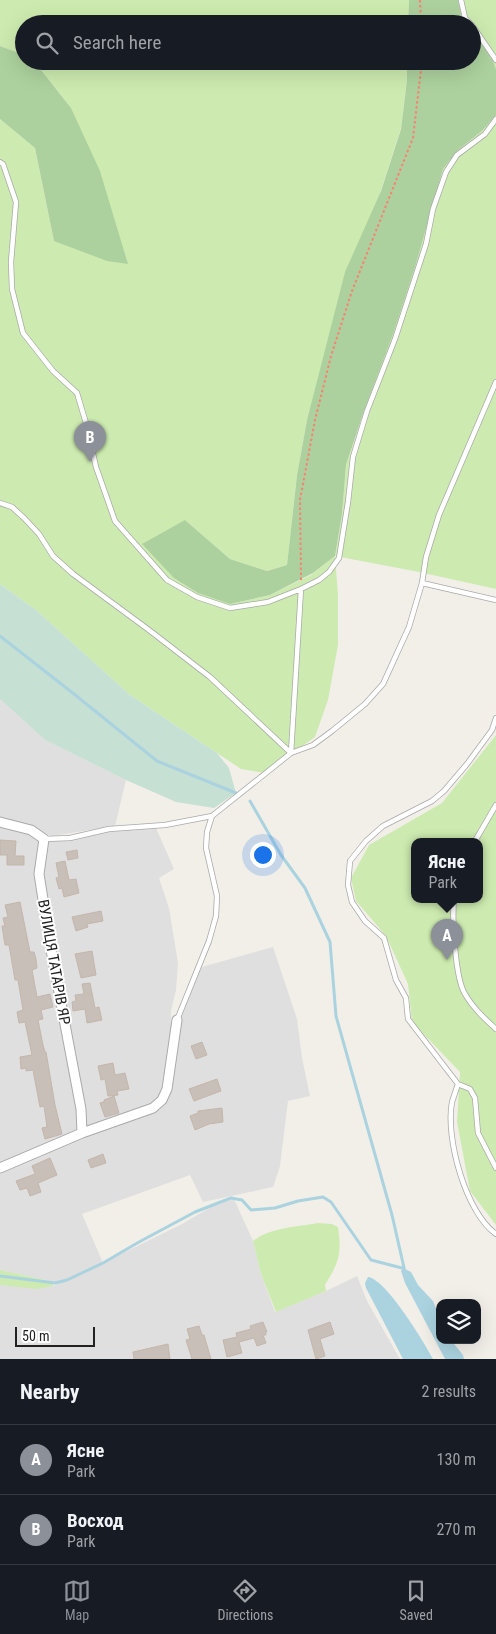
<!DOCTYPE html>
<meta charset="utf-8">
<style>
body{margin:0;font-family:"Roboto Condensed",sans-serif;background:#242831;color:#f1f3f6}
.controls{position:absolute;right:15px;bottom:15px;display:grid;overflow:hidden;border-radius:10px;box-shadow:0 5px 20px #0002}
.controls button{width:45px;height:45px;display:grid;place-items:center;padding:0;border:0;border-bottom:1px solid #363941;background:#171b24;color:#f1f3f6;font:25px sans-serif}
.scale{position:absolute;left:15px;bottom:12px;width:80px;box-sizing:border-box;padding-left:5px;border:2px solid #222;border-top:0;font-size:14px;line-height:18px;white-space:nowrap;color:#222;-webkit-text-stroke:4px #fff;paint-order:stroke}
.you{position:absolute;left:262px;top:854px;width:18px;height:18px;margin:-12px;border:4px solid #fff;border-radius:50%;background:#1a73e8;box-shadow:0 0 0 8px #1a73e833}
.badge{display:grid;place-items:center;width:32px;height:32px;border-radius:50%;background:#8c9099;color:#fff;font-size:16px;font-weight:700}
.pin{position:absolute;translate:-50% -41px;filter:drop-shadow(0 1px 2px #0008)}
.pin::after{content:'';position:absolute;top:26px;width:18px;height:15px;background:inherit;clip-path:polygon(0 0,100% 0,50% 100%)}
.popup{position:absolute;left:411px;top:838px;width:72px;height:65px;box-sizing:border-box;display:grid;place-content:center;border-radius:10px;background:#171b24;filter:drop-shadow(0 1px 4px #0005);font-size:16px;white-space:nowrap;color:#9ea1a6}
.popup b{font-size:19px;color:#f1f3f6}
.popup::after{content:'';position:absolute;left:50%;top:100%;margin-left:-10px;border:10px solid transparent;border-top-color:#171b24}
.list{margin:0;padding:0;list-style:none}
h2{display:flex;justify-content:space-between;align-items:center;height:65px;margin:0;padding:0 20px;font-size:21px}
h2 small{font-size:16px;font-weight:400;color:#9ea1a6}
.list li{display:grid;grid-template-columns:32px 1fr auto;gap:15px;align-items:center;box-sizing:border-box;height:70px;padding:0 20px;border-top:1px solid #363941}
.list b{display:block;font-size:19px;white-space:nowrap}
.list p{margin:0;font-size:16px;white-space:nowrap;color:#9ea1a6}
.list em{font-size:16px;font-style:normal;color:#9ea1a6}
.icon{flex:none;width:28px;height:28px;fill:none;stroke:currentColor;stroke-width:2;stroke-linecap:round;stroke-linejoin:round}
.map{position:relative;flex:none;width:496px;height:1359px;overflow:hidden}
.search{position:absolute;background:#171b24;box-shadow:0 5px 20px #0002;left:15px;right:15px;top:15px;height:55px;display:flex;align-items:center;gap:12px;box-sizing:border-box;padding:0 18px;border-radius:28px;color:#9ea1a6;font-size:19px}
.sheet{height:205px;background:#171b24}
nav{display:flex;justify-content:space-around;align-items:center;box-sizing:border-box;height:70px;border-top:1px solid #363941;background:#171b24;font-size:14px;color:#9ea1a6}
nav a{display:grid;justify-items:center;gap:2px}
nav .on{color:#8c9099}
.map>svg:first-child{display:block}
</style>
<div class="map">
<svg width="496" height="1359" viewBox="0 0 496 1359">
<rect width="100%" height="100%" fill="#f2efe9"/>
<path fill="#e0dfdf" d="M0,699L45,740L126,780L115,826L52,836L19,824L0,820Z
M0,824L30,832L42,842L37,875L79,1110V1130L0,1165Z
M156,828L174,869L159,878L169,908L178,963L176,990L171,1011V1039L166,1082L160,1099L151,1105L85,1127L41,875L47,841L69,840L109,831Z
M273,947L297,1019L302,1058L310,1096L288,1101L280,1166L273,1187L203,1202L190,1175L82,1214L103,1263L182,1224L211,1207L234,1199L253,1241L261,1274L275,1312L326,1291L357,1276L367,1301L400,1359H0V1285L53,1286L64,1281L54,1282L0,1270V1169L164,1101L180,1021L193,983L202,967Z"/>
<path fill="#cdebb0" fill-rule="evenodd" d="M0,0H409L408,24H24V55L0,46Z
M458,0H496V69L493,61L472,30V24H467L462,19Z
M34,61H407V80L401,128L307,420L297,475L287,565L267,571L230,559L185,520L230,604L270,595L311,575L335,556L342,514L346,465L416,264L443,169L457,151L483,130L496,115V589L419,572L335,556L338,595V645L328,700L315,737L265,773L241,769L130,695L36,610L0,584V119L35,148L54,241L71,108Z
M496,735V1225L470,1191L457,1122L460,1072L412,1022L408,984L386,936L356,901L351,878L369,845L442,803ZM414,841H480V899H414Z
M318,1223L332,1224L338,1227C342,1254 339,1262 325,1285L326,1291L276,1312L261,1274L253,1241C271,1227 297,1227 318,1223Z
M0,1270L54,1282L53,1286L37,1289L0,1285Z"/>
<path fill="#add19e" d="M409,0H458L462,19L467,24H408Z
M472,30L493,61L496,69V115L483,130L457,151L443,169L416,264L393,334L363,414L346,465L342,514L335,556L313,573L270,595L230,604L198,593L174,578L142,544L185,520L230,559L267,571L287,565L297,475L307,420L345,272L381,191L401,129L407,80V61H472Z
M0,46L24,55V61H34L71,108L100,171L128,264L107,261L54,241L35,148L0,119Z"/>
<path fill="#c6e0d4" d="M0,584L36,610L130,695L217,753L229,768L236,793L214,808L176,802L126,780L45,740L0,699Z"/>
<path fill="#aad3df" d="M403,1268L411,1272L418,1285L433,1301L440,1318V1340H451L463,1355L464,1359H445L405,1283L401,1271Z
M368,1277C386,1279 424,1342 433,1359H403L366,1288L365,1283Z"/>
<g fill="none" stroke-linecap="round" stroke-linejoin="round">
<path stroke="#aad3df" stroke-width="3" d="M0,636L74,694L157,761L236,793
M250,801L281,855L305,888L330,942L336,1016L392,1215L405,1272
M0,1276L55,1283L67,1280L103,1263L139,1242L195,1212L231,1198L242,1200L251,1210L275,1208L298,1201L323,1197L331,1202L371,1260L402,1268"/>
</g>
<path fill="#c7bfb8" stroke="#c4b6ab" d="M0,840L16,841L15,856H24V865H7V855H0Z
M77,850L78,858L68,860L66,852Z
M65,861L69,880L76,879L79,893L64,897L62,888L59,889L56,878L59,877L56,863Z
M20,902L30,952H34L36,959L37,968L32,970L37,997L50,994L53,1007L41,1010L43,1019L38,1020L43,1045L45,1052H46L55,1105L62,1134L45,1139L42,1128L47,1127L44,1106L40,1107L33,1070L26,1071V1068L21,1069L20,1057L32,1055L25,1022L19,1023L17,1012L23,1010L18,980H15L9,945H5L2,926H5L3,918L8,917L5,905Z
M101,911L103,921L87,924L88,927L76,931L72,917Z
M92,951L96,975L81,978L75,954Z
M90,983L95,1008L99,1007L102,1020L87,1023L85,1009L73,1011L72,1002L76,1001L75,995L84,994L82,984Z
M202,1042L207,1055L196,1059L191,1046Z
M113,1063L115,1075L125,1073L129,1089L117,1091L118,1095L108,1096L105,1079L101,1080L98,1066Z
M217,1079L221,1091L194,1101L189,1089Z
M114,1096L119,1113L105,1117L100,1103L104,1102V1100Z
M222,1108L223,1122L209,1124L195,1130L190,1116L198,1113V1111Z
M103,1154L106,1163L91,1168L88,1160Z
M50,1158L57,1175L38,1183L41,1192L30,1196L27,1188L20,1190L16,1181L35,1174L32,1166Z
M263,1322L267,1332H265L266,1335H263L266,1343L257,1346L254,1338L239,1342L242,1353L227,1357L223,1340L237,1337L236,1333L251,1329L250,1326Z
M330,1322L334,1334L320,1339L325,1356L316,1359L308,1330Z
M199,1326L202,1335H204L211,1359H192L186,1340L190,1339L187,1329Z
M168,1344L170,1359H134L133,1352Z"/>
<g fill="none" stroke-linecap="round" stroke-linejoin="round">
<g stroke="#a9a9a9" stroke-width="6">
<path id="lane" d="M461,0L465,18L471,24
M472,25L496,60
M0,162L3,164L16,202L11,262L12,289L23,333L53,371L77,393L86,423L96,467L115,521L167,580L197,597L230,608L268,602L301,589L319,580L329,572L339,558L348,502L353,457L367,411L395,339L426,244L433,209L446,172L457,155L485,134L496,119
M0,503L12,507L24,518L39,534L53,556L73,574L149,630L210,677L291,753
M422,583L496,600
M496,718L492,730L467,764L444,791L432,801L383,826L366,841L350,861L348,885L352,902L365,921L384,938L396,980L406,998L408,1019L458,1084L470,1089L475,1098L478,1133L496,1168
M291,753L301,589
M44,839L70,838L109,829L165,825L212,816
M475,841L496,805
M454,899C452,918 455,978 465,994C473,1008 485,1019 496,1029
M177,1020L209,941L216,916L217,896L206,848L207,832L212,816L291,753L313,745L332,731L365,704L383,684L409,627L422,583L426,557L439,515L496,382
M458,1084C456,1090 454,1096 452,1102C445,1138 466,1213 496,1234"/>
</g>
<g stroke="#a9a9a9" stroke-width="11">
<path id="street" d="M0,822L31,830L44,839L39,874L51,950L81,1109L82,1133
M0,1168L82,1133L153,1108L162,1100L167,1089L177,1020"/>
</g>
<path stroke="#fa8072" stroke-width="2" stroke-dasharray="2.5 2.5" stroke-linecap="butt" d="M420,0L421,24
M301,580L300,500L315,420L331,356L352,291L413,138L422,61"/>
<use href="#lane" stroke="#fff" stroke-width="4.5"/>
<use href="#street" stroke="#fff" stroke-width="9"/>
</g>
<g text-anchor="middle" stroke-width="4" stroke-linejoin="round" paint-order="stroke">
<g font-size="15" fill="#222" stroke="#fff">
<text transform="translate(54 962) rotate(80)" y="5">ВУЛИЦЯ ТАТАРІВ ЯР</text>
</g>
</g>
</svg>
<div class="controls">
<button><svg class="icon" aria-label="layers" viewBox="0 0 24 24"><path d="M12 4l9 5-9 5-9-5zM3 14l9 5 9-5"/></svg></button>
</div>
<div class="scale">50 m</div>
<div class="you"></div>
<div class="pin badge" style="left:447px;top:960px">A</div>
<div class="popup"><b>Ясне</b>Park</div>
<div class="pin badge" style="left:90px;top:462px">B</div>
<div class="search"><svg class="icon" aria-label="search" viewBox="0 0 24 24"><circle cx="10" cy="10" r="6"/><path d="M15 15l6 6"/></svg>Search here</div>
</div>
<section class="sheet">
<h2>Nearby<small>2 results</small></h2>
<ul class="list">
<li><span class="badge">A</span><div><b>Ясне</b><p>Park</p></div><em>130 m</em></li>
<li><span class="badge">B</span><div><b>Восход</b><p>Park</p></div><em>270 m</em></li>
</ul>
</section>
<nav>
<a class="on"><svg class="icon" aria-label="map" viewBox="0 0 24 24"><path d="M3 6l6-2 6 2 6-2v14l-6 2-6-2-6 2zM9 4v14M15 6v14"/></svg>Map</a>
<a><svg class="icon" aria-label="directions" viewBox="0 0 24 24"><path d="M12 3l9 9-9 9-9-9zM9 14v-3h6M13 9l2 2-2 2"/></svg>Directions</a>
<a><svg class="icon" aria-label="saved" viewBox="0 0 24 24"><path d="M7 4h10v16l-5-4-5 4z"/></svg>Saved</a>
</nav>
